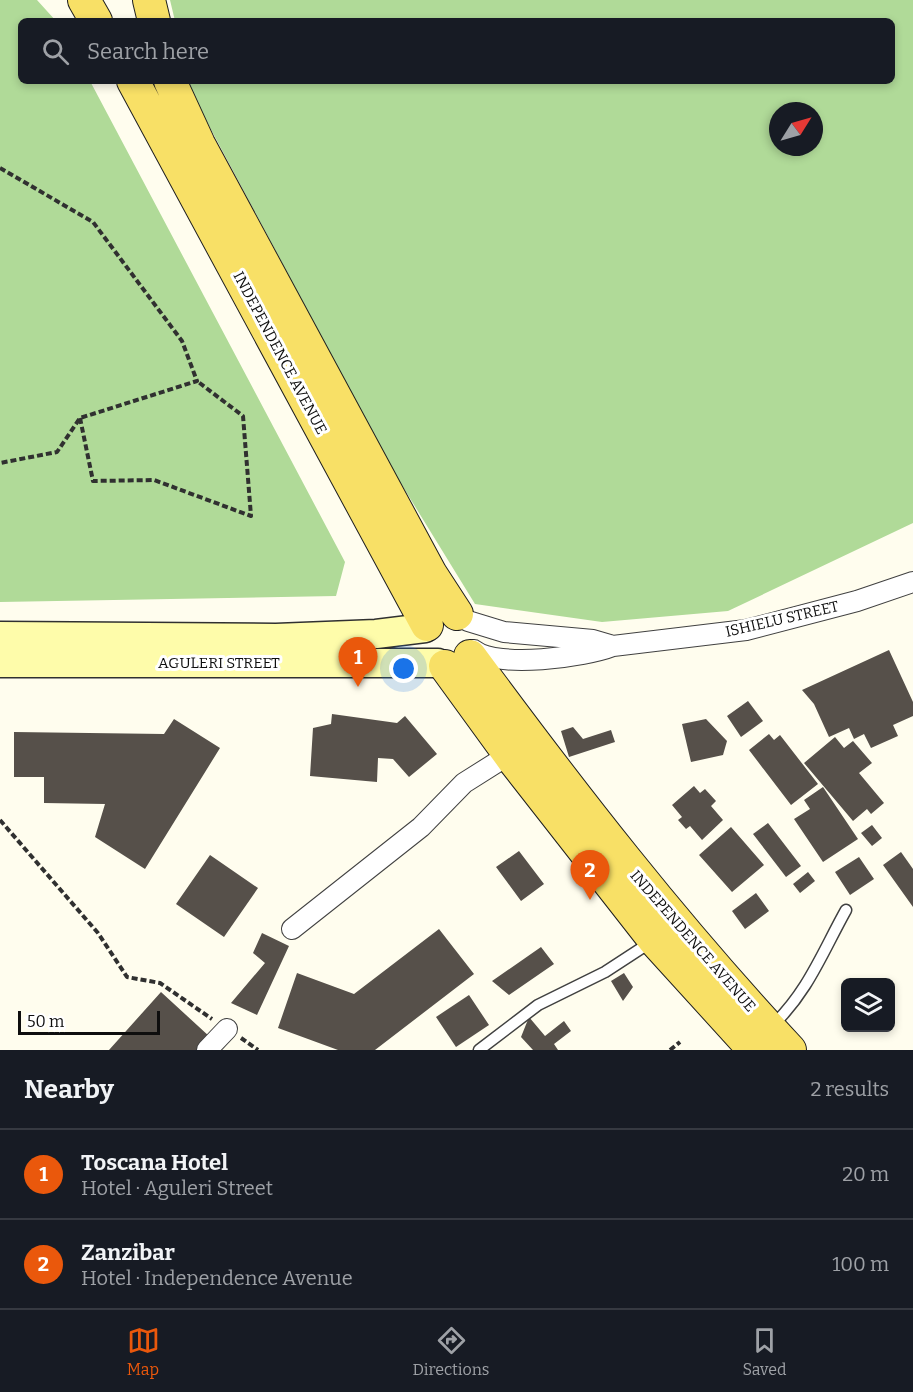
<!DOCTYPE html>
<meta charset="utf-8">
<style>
body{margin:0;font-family:Bitter,serif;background:#242831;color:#f1f3f6}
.controls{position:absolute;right:18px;bottom:18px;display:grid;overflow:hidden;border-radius:9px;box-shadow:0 3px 9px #0003}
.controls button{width:54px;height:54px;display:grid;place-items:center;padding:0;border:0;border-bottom:2px solid #363941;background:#171b24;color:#f1f3f6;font:30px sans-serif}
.compass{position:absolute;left:769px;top:102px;width:54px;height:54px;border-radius:50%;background:#171b24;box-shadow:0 3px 9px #0003;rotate:53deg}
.scale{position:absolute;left:18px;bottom:15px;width:142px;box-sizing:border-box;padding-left:6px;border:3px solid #0e0e0e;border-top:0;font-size:16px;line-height:21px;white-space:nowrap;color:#0e0e0e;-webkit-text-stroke:4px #fff;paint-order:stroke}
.you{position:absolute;left:404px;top:669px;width:21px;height:21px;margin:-15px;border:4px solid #fff;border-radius:50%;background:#1a73e8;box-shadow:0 0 0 9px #1a73e833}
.badge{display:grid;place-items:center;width:39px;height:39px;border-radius:50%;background:#ea580c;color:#fff;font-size:20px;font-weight:700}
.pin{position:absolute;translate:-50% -50px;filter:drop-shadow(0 2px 3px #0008)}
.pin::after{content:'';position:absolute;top:32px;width:21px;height:18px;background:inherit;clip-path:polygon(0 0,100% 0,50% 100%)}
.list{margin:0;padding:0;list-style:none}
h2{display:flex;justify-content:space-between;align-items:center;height:78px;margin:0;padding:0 24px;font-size:26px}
h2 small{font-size:20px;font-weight:400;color:#9ea1a6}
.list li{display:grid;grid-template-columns:39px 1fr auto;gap:18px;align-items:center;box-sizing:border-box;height:90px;padding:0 24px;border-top:2px solid #363941}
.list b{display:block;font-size:22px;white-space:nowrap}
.list p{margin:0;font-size:20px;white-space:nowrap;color:#9ea1a6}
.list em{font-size:20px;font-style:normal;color:#9ea1a6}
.icon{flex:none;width:33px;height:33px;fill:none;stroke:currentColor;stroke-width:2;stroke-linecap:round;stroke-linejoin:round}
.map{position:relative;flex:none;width:913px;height:1050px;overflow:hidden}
.search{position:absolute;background:#171b24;box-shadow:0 3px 9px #0003;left:18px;right:18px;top:18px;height:66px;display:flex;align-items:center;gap:15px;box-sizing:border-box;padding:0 21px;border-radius:9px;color:#9ea1a6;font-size:22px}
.sheet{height:258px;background:#171b24}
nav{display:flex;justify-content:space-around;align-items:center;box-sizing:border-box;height:84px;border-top:2px solid #363941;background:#171b24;font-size:16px;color:#9ea1a6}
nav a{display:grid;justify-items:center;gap:3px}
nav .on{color:#ea580c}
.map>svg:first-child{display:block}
</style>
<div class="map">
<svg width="913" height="1050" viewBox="0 0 913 1050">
<rect width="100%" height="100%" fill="#fffdee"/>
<path fill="#b0da98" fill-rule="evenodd" d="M0,0H37L56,21H21V81H90L345,562L336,596L0,602Z
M170,0H913V523L728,611L602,622L475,604L392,469L191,92L188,81H892V21H175ZM778,111H814V147H778Z"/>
<path fill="#56504a" d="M889,650L913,702V716L893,725L898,736L871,748L864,734L854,739L849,728L829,737L814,704L802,690Z
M748,701L763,721L741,737L727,716Z
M332,714L397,723L405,716L437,754L409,777L393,759L378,758L377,782L310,776L313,728L331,724Z
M174,719L220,748L145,869L95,837L105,804L44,803V777H14V732L164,734Z
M706,719L727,741L723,755L691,762L682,724Z
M573,727L583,739L611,730L615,742L569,757L561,731Z
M769,734L774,740L780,735L818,784L791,805L749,750Z
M835,737L844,748L853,741L872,763L859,773L884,803L871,814L867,809L853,821L804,763Z
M694,786L700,793L705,789L716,801L711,806L723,820L702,840L690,826L686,829L678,820L682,817L672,805Z
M823,787L858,839L823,862L794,819L810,809L804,800Z
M768,823L801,866L786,877L753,834Z
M872,825L882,838L872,846L861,833Z
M731,827L764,865L732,892L699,855Z
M519,851L544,884L521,901L496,867Z
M901,852L913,869V907L883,865Z
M210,855L258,888L224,937L176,904Z
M859,857L874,879L850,895L835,872Z
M808,872L815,881L800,893L793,884Z
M756,893L769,911L745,929L732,911Z
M439,929L474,974L375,1050H338L278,1028L297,973L354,994Z
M262,933L289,946L257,1015L231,1003L265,963L253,953Z
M541,947L554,964L509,995L492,981Z
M624,973L633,987L623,1001L611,981Z
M161,992L210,1037L198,1050H109Z
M469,995L489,1025L456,1047L436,1017Z
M529,1017L545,1036L564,1021L571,1031L554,1044L558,1050H533L521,1037Z"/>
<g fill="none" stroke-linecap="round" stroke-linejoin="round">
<g stroke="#414141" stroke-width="13">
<path id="service" d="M771,1027C808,992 822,953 846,910
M479,1050L538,1005L605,972L651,942"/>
</g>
<g stroke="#414141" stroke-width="22">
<path id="minor" d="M468,621L504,632L593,640L610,645
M474,650C498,669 585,657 613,646L746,630L857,601L913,582
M292,929L421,827L464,783L518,749
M207,1050L227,1029"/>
</g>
<g stroke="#303030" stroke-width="31">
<path id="secondary" d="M0,636L276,638L376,634L425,628
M0,663H438"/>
</g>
<g stroke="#1f1f1f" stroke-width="34">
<path id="primary" d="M84,0L96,21
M149,0L154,21
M133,81L427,625
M170,81L199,144L431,574L457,614
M470,656C571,793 674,926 790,1050
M445,666L514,761L654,940L754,1050"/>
</g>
<path stroke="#303030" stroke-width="4" stroke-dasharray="6 3" stroke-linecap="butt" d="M0,168L93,222L182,341L197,381L80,418L57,452L0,463
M80,418L93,481L154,480L251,516L243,416L197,381
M0,820L98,933L127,977L160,983L212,1019
M241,1038L258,1050
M670,1050L680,1042"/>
<use href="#service" stroke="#fff" stroke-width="10"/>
<use href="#minor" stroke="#fff" stroke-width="20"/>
<use href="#secondary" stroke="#fefcaa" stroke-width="28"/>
<use href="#primary" stroke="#f8e066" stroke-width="32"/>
</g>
<g text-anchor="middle" stroke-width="6" stroke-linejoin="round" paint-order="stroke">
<g font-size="15" fill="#0e0e0e" stroke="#fff">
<text transform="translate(280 353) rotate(62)" y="5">INDEPENDENCE AVENUE</text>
<text transform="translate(782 619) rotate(-13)" y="5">ISHIELU STREET</text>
<text x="219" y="668">AGULERI STREET</text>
<text transform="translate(693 941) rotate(49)" y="5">INDEPENDENCE AVENUE</text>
</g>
</g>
</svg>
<div class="controls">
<button><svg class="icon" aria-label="layers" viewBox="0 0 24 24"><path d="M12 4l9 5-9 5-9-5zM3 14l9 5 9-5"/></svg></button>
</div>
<svg class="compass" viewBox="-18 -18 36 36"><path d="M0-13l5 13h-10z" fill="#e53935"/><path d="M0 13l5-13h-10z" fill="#9ea1a6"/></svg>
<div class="scale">50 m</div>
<div class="you"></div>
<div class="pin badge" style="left:358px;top:687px">1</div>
<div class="pin badge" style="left:590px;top:900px">2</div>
<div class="search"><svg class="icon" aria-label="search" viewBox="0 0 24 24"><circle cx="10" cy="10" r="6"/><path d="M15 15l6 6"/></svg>Search here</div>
</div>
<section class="sheet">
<h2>Nearby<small>2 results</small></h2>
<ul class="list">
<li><span class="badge">1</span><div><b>Toscana Hotel</b><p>Hotel · Aguleri Street</p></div><em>20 m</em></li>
<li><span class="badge">2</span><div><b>Zanzibar</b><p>Hotel · Independence Avenue</p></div><em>100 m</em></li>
</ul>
</section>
<nav>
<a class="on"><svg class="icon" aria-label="map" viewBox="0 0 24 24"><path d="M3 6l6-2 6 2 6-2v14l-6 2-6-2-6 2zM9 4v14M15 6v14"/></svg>Map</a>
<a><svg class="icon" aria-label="directions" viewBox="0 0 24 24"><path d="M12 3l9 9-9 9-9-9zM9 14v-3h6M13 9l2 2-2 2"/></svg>Directions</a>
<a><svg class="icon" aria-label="saved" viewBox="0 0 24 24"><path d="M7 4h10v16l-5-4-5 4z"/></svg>Saved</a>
</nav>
